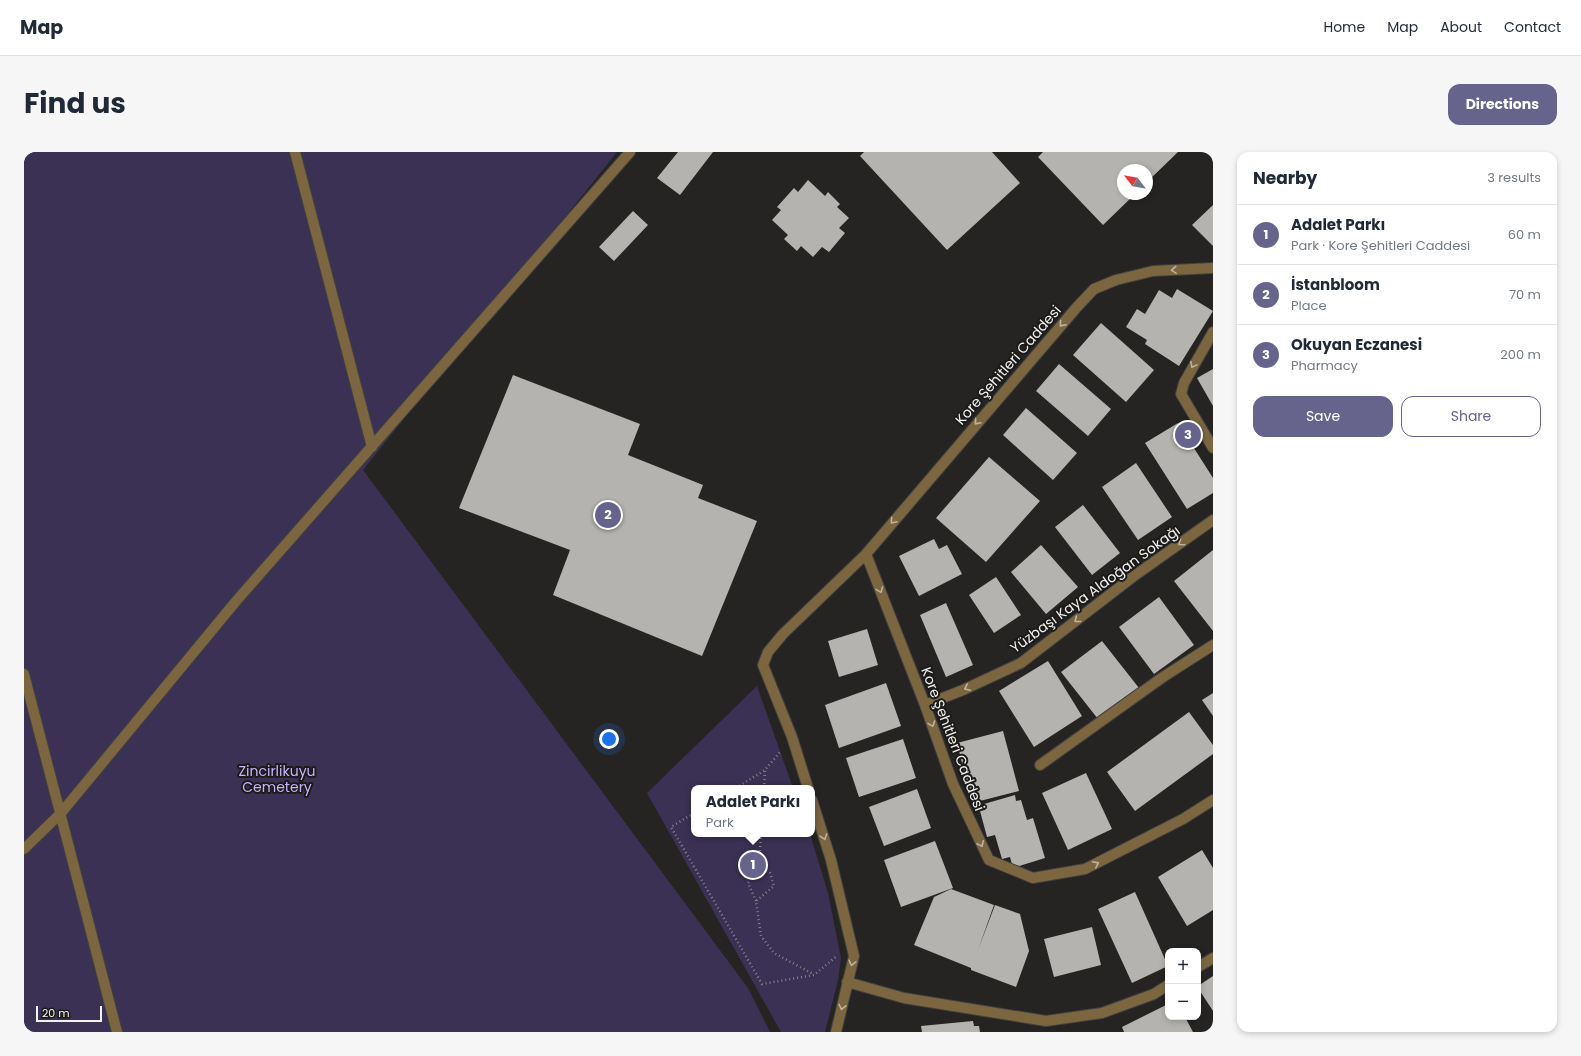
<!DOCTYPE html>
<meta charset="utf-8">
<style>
body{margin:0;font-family:Poppins,sans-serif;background:#f6f6f7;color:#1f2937}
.controls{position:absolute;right:12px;bottom:12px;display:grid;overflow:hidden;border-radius:8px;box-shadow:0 2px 6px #0003}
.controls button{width:36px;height:36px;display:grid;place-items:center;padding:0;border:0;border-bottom:1px solid #e0e1e3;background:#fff;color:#1f2937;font:20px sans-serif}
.compass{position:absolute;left:1093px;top:12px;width:36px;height:36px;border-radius:50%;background:#fff;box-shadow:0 2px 6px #0003;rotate:301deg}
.scale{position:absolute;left:12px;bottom:10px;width:66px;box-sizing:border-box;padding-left:4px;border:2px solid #f2f2f0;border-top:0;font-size:11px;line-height:14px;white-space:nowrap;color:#f2f2f0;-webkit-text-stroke:3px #1c1b19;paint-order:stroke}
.you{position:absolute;left:585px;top:587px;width:14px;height:14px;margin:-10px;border:3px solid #fff;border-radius:50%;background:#1a73e8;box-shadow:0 0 0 6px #1a73e833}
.badge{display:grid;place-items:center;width:26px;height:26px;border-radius:50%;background:#66638c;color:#fff;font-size:13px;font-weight:700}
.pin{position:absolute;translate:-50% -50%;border:2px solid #fff;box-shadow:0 1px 4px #0006}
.popup{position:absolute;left:667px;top:633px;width:124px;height:52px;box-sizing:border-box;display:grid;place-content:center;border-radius:8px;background:#fff;filter:drop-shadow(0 1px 3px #0005);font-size:13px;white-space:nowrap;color:#747a83}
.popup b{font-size:15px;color:#1f2937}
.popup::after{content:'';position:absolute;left:50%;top:100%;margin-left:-8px;border:8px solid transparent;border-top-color:#fff}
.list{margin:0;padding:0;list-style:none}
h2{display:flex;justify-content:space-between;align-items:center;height:52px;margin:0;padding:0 16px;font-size:17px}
h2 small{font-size:13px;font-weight:400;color:#747a83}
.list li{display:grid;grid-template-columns:26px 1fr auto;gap:12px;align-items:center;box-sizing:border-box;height:60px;padding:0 16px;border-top:1px solid #e0e1e3}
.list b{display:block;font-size:15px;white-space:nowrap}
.list p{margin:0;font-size:13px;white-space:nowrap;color:#747a83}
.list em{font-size:13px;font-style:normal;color:#747a83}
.actions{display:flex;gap:8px;padding:12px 16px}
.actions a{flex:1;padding:9px 0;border:1px solid #66638c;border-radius:12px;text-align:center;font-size:14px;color:#66638c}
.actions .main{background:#66638c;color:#fff}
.map{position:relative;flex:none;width:1189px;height:880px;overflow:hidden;border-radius:12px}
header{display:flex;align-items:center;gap:24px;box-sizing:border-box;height:56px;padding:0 20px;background:#fff;border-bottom:1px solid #e0e1e3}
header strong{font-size:19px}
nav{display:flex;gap:22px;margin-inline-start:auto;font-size:14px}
.intro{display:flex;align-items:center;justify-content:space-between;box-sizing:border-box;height:96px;padding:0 24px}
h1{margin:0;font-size:28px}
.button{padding:10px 18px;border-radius:12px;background:#66638c;color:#fff;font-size:14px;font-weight:700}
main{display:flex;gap:24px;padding:0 24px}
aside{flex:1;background:#fff;border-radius:12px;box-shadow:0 2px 6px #0003}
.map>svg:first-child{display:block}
</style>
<header>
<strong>Map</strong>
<nav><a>Home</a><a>Map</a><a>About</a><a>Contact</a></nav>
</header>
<div class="intro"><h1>Find us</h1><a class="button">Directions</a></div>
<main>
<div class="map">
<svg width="1189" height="880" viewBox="0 0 1189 880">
<rect width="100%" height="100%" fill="#262422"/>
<path fill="#3b3155" d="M0,0H593L339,318L724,836L746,880H0Z
M733,534L769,636H670V682H786L804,741L817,806L814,828L801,880H757L623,641Z"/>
<path fill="#b4b3af" d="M654,0H689L656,43L633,26Z
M840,0H968L996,31L923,98L836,4Z
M1019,0H1154L1123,30V18H1099V42H1111L1079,73L1014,5Z
M784,28L801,44L804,40L816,52L813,55L825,66L815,76L821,81L805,100L798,95L789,105L777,94L773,99L760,87L764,83L748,68L757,58L753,55L770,36L774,40Z
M1189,53V94L1168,73Z
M609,59L624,73L590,109L575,95Z
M1153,137L1189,159L1155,214L1121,192L1123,188L1102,175L1113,157L1121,162L1135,138L1148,146Z
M1077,171L1130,218L1102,250L1049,203Z
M1035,212L1087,257L1064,284L1012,239Z
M1189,217V254L1173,226Z
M489,223L616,272L604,303L679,333L674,346L733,369L678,504L529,443L546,398L435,356Z
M1002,256L1053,301L1029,328L979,283Z
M1154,271L1189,326V341L1163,357L1121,291Z
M965,305L1016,349L962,410L912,366Z
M1112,311L1148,365L1114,388L1078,335Z
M1059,353L1096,401L1068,423L1031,375Z
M910,387L915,397L923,393L938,422L895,444L875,404Z
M1017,393L1054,435L1022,462L987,420Z
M1189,398V479L1150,429Z
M972,425L997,463L970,481L945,443Z
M1135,445L1170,493L1130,522L1095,475Z
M922,451L949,513L922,525L896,463Z
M843,477L854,513L815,525L804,489Z
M1078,489L1115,536L1074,567L1037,520Z
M1024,509L1058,564L1010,595L975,539Z
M862,531L877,574L815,596L801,553Z
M1189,541V564L1178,548Z
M1165,560L1189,593V602L1111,659L1083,620Z
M979,579L995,639L948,651L933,591Z
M879,587L892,626L835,645L822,606Z
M1062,621L1088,677L1044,698L1018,641Z
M893,637L907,676L860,694L845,655Z
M991,643L992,649L997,648L1003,668L1009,666L1021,706L989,716L986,705L978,707L971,683L963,685L956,659L961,658L960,652Z
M911,689L929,736L877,755L860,708Z
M1178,698L1189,716V758L1163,774L1134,725Z
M927,737L970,753L954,798L971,753L996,762L1005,799L992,835L947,818V816L890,793L910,745Z
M1111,740L1144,814L1108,831L1074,757Z
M1068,775L1077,813L1030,825L1020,787Z
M1189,824V859L1174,836V834Z
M1144,852V865H1161L1169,880H1100L1098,875Z
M949,869L950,874H955L956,880H898L897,874Z"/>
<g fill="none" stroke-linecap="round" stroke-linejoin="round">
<g stroke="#43413f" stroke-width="12">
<path id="minor" d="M271,0L348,295
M1189,180L1160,231L1157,242L1189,296
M842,402L901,553L929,632L965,708L1009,726L1061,717L1159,667L1189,648
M0,522L93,880
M901,553L939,538L997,511L1110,424L1189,368
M1016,613L1139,525L1189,493
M784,636L768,585L739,513L744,500L759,482L842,402L1053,155L1070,137L1092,128L1129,119L1189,116
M788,648L807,708L830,804L812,880
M0,697L37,661L213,448L606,0
M1174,815L1189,806
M823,830L880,846L1022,869L1078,861L1130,842L1144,833"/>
</g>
<path stroke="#838280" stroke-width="2.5" stroke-dasharray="1 3" stroke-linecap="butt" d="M712,636L741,618L756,600
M740,636L741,619
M670,661L647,675L738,832L790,823L813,804
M737,682L735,713L746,721L750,734L732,749L737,784L750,801L789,822
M732,749L724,731L735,713"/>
<use href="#minor" stroke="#7b663f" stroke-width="10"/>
</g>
<defs><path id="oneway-chevron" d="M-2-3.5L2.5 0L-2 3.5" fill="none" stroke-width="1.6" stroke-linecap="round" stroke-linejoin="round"/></defs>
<g stroke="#bcb3a0">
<use href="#oneway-chevron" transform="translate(1150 118) rotate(177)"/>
<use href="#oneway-chevron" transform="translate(1038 172) rotate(131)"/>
<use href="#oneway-chevron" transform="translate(1169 213) rotate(118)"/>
<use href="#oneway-chevron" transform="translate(953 270) rotate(131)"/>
<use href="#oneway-chevron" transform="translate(869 369) rotate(130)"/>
<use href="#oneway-chevron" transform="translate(1157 391) rotate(145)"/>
<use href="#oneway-chevron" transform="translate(856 438) rotate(69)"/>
<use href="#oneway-chevron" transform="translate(1053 468) rotate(142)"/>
<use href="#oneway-chevron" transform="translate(943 536) rotate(155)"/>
<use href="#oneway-chevron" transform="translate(908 572) rotate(70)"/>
<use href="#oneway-chevron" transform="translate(800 685) rotate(72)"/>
<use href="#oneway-chevron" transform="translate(957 692) rotate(65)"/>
<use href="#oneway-chevron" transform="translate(1072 712) rotate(-27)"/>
<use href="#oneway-chevron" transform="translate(828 811) rotate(104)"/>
<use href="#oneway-chevron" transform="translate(818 855) rotate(103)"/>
</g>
<g text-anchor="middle" stroke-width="4" stroke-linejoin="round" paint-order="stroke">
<g font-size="14" fill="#f2f2f0" stroke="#1c1b19">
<text transform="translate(984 213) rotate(-49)" y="5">Kore Şehitleri Caddesi</text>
<text transform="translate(1071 437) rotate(-36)" y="5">Yüzbaşı Kaya Aldoğan Sokağı</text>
<text transform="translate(929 587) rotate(69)" y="5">Kore Şehitleri Caddesi</text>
</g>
<g font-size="14" fill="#c5b3fe" stroke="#1c1b19">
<text x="253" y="624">Zincirlikuyu<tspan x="253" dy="16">Cemetery</tspan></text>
</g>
</g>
</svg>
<div class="controls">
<button>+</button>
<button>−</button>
</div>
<svg class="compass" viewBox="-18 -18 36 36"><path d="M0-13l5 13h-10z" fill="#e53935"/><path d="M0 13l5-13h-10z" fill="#747a83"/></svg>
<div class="scale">20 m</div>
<div class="you"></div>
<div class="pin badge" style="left:729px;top:713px">1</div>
<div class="popup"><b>Adalet Parkı</b>Park</div>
<div class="pin badge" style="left:584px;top:363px">2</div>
<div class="pin badge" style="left:1164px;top:283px">3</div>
</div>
<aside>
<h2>Nearby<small>3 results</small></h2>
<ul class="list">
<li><span class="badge">1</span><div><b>Adalet Parkı</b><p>Park · Kore Şehitleri Caddesi</p></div><em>60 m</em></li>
<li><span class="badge">2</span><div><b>İstanbloom</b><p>Place</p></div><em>70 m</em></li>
<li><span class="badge">3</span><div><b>Okuyan Eczanesi</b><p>Pharmacy</p></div><em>200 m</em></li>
</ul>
<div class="actions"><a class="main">Save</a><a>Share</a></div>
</aside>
</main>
